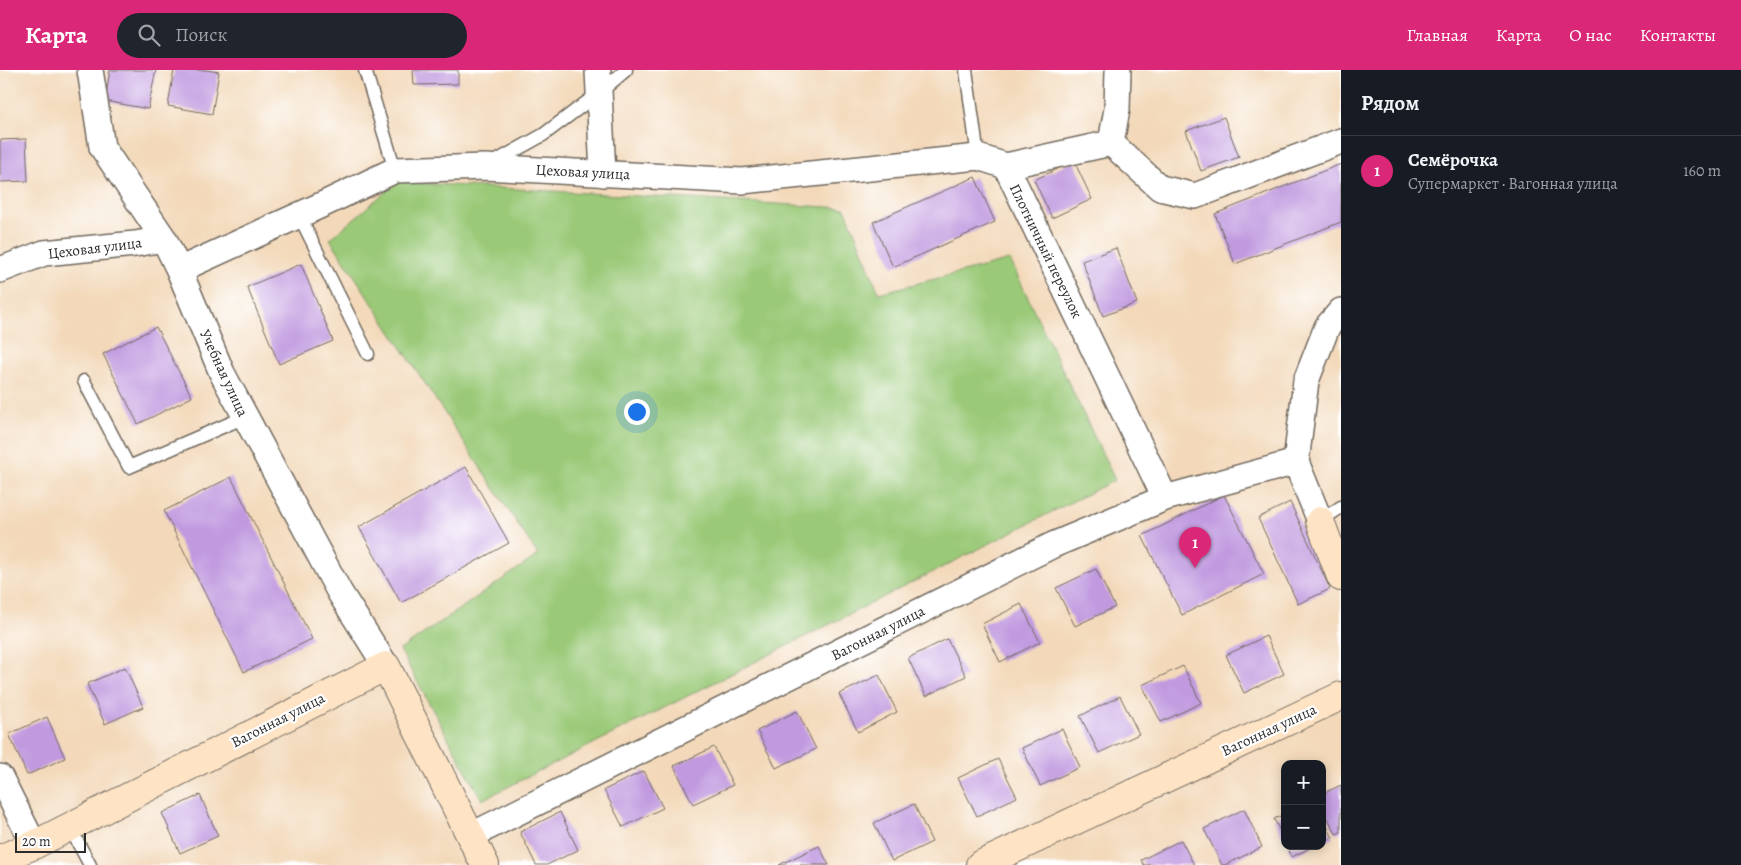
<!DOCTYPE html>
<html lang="ru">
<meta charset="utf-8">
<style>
body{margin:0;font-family:Alegreya,serif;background:#20242c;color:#f1f3f6}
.controls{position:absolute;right:15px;bottom:15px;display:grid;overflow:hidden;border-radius:10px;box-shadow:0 2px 12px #0003}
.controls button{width:45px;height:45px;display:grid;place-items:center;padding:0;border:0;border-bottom:1px solid #363941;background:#171b24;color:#f1f3f6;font:25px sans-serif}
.scale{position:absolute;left:15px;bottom:12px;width:71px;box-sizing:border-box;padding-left:5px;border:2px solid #2b2b2b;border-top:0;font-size:14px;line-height:18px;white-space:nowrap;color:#2b2b2b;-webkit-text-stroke:4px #fff;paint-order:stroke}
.you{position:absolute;left:636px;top:341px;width:18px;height:18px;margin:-12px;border:4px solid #fff;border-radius:50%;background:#1a73e8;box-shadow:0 0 0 8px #1a73e833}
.badge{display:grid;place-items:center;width:32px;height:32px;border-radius:50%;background:#db2777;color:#fff;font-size:16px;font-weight:700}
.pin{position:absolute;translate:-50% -41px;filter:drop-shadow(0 1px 2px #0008)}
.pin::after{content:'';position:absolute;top:26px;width:18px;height:15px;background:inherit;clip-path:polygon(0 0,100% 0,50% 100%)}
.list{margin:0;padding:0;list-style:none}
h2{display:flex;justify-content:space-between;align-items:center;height:65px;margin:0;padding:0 20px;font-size:21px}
h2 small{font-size:16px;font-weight:400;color:#9ea1a6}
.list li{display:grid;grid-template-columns:32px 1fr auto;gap:15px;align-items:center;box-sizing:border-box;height:70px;padding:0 20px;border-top:1px solid #363941}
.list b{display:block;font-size:19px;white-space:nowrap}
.list p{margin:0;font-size:16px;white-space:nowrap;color:#9ea1a6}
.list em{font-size:16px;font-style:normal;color:#9ea1a6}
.icon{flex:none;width:28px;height:28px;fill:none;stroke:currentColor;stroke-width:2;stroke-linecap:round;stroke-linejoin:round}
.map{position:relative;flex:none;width:1341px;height:795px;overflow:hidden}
header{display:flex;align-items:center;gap:30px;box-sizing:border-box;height:70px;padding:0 25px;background:#db2777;color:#fff}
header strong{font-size:24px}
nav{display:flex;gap:28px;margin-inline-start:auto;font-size:18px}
.search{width:350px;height:45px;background:#20242c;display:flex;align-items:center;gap:12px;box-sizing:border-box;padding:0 18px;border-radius:28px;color:#9ea1a6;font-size:19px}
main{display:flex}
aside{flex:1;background:#171b24}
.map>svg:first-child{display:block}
</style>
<header>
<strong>Карта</strong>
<div class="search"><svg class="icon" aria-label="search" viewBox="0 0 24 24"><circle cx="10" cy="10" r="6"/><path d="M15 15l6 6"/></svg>Поиск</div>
<nav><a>Главная</a><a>Карта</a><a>О нас</a><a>Контакты</a></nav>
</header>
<main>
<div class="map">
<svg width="1341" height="795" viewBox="0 0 1341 795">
<rect width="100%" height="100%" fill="#fff"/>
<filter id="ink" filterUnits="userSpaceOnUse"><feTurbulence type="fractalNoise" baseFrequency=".02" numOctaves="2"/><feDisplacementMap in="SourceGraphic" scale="10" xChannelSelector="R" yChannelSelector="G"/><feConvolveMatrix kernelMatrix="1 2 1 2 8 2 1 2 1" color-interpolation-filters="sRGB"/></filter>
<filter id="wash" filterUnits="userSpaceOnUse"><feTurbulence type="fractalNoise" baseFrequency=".0096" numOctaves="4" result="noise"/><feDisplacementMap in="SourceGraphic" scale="20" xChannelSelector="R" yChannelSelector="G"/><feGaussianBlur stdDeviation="1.12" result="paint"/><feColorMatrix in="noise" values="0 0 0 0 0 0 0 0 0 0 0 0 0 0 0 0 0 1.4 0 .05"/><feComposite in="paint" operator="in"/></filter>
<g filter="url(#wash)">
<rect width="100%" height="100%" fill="#f3d9ba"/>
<path fill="#9ac977" stroke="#627a51" d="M397,112L845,138L879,223L1010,190L1115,410L482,730L400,580L538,485L330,169Z"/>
<g id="blocks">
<path fill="#c099df" d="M110,0H156L148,39L105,31Z
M174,0H206L219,2L212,44L168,36Z
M413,0H458V14L414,15Z
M1224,47L1239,87L1201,101L1186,61Z
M26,69L28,111L0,112V70Z
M1074,91L1092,129L1052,148L1034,110Z
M1341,94V152L1235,194L1215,144Z
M975,107L995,152L893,197L873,152Z
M1116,178L1137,233L1103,246L1082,191Z
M301,194L333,271L279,294L247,217Z
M156,257L192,327L138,354L103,284Z
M466,397L509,473L401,533L359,457Z
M231,407L312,569L244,602L164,441Z
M1224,425L1264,504L1182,545L1142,466Z
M1290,432L1330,519L1298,534L1258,448Z
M1096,499L1115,537L1075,556L1056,518Z
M1021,534L1040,572L1000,592L982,554Z
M1266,566L1284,604L1244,623L1226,585Z
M947,569L966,606L926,626L908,588Z
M1183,596L1201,633L1161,652L1142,615Z
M125,597L143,637L105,654L87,614Z
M879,605L897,642L858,662L839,624Z
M1120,626L1139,664L1099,683L1080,646Z
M797,641L816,679L776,698L757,661Z
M47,647L65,688L27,705L9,664Z
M1062,659L1080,697L1040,716L1022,678Z
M714,677L733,715L693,734L674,696Z
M998,689L1017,727L977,746L958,708Z
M644,701L663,738L623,757L604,720Z
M1341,715V762L1336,764L1322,737V724Z
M200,725L218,766L180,783L162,743Z
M914,734L932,772L892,791L874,753Z
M1244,739L1262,777L1225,795H1222L1204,759Z
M560,742L578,780L547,795H536L520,762Z
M1285,744V771L1274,749Z
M1322,746L1333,768L1322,773Z
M1181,770L1194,795H1144L1141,790Z
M819,776L829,795H779Z
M1287,776H1314L1292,787Z"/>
</g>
</g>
<g filter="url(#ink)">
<use href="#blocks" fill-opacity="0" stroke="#71685d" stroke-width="1"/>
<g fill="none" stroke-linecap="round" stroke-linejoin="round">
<g stroke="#71685d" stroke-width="15">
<path id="lane" d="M365,0L395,100
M966,0L978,87
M491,94L543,65L599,23L626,0
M299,145L368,284
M84,311L129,397L245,347
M1320,451L1341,437
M69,756L90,795"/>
</g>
<g stroke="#71685d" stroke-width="28">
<path id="street" d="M90,0L102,77L164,169L179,200L222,303L340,523L386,596
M598,0L603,104
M1111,73L1160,118L1195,126L1341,71
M1006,96L1165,428
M1006,96L1111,73L1117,39L1118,0
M0,200L44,183L135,174L164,169
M179,200L328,132L395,100L485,97L742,111L978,87L1006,96
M1320,451L1296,392L1306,311L1327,257L1341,241
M0,707L34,775
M472,765L1053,475L1165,428L1296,392"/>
</g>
<g stroke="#71685d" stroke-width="30">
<path id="secondary" d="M1320,451L1341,507
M0,789L34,775L386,596L485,795
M980,795L1341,626"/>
</g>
<use href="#lane" stroke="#fff" stroke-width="12"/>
<use href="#street" stroke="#fff" stroke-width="25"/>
<use href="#secondary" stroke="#fee4c5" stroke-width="28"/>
</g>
</g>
<g text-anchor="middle" stroke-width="4.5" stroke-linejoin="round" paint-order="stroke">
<g font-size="15" fill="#2b2b2b" stroke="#fff">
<text transform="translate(583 102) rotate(3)" y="5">Цеховая улица</text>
<text transform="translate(95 178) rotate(-7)" y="5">Цеховая улица</text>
<text transform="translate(1046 181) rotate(64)" y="5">Плотничный переулок</text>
<text transform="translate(224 303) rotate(65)" y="5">Учебная улица</text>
<text transform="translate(878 563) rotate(-27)" y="5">Вагонная улица</text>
<text transform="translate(278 650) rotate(-27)" y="5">Вагонная улица</text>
<text transform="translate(1269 660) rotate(-25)" y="5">Вагонная улица</text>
</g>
</g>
</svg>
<div class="controls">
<button>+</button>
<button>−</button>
</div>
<div class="scale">20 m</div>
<div class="you"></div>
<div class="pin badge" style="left:1195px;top:498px">1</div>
</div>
<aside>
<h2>Рядом<small></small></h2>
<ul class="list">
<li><span class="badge">1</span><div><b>Семёрочка</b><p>Супермаркет · Вагонная улица</p></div><em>160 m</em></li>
</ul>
</aside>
</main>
